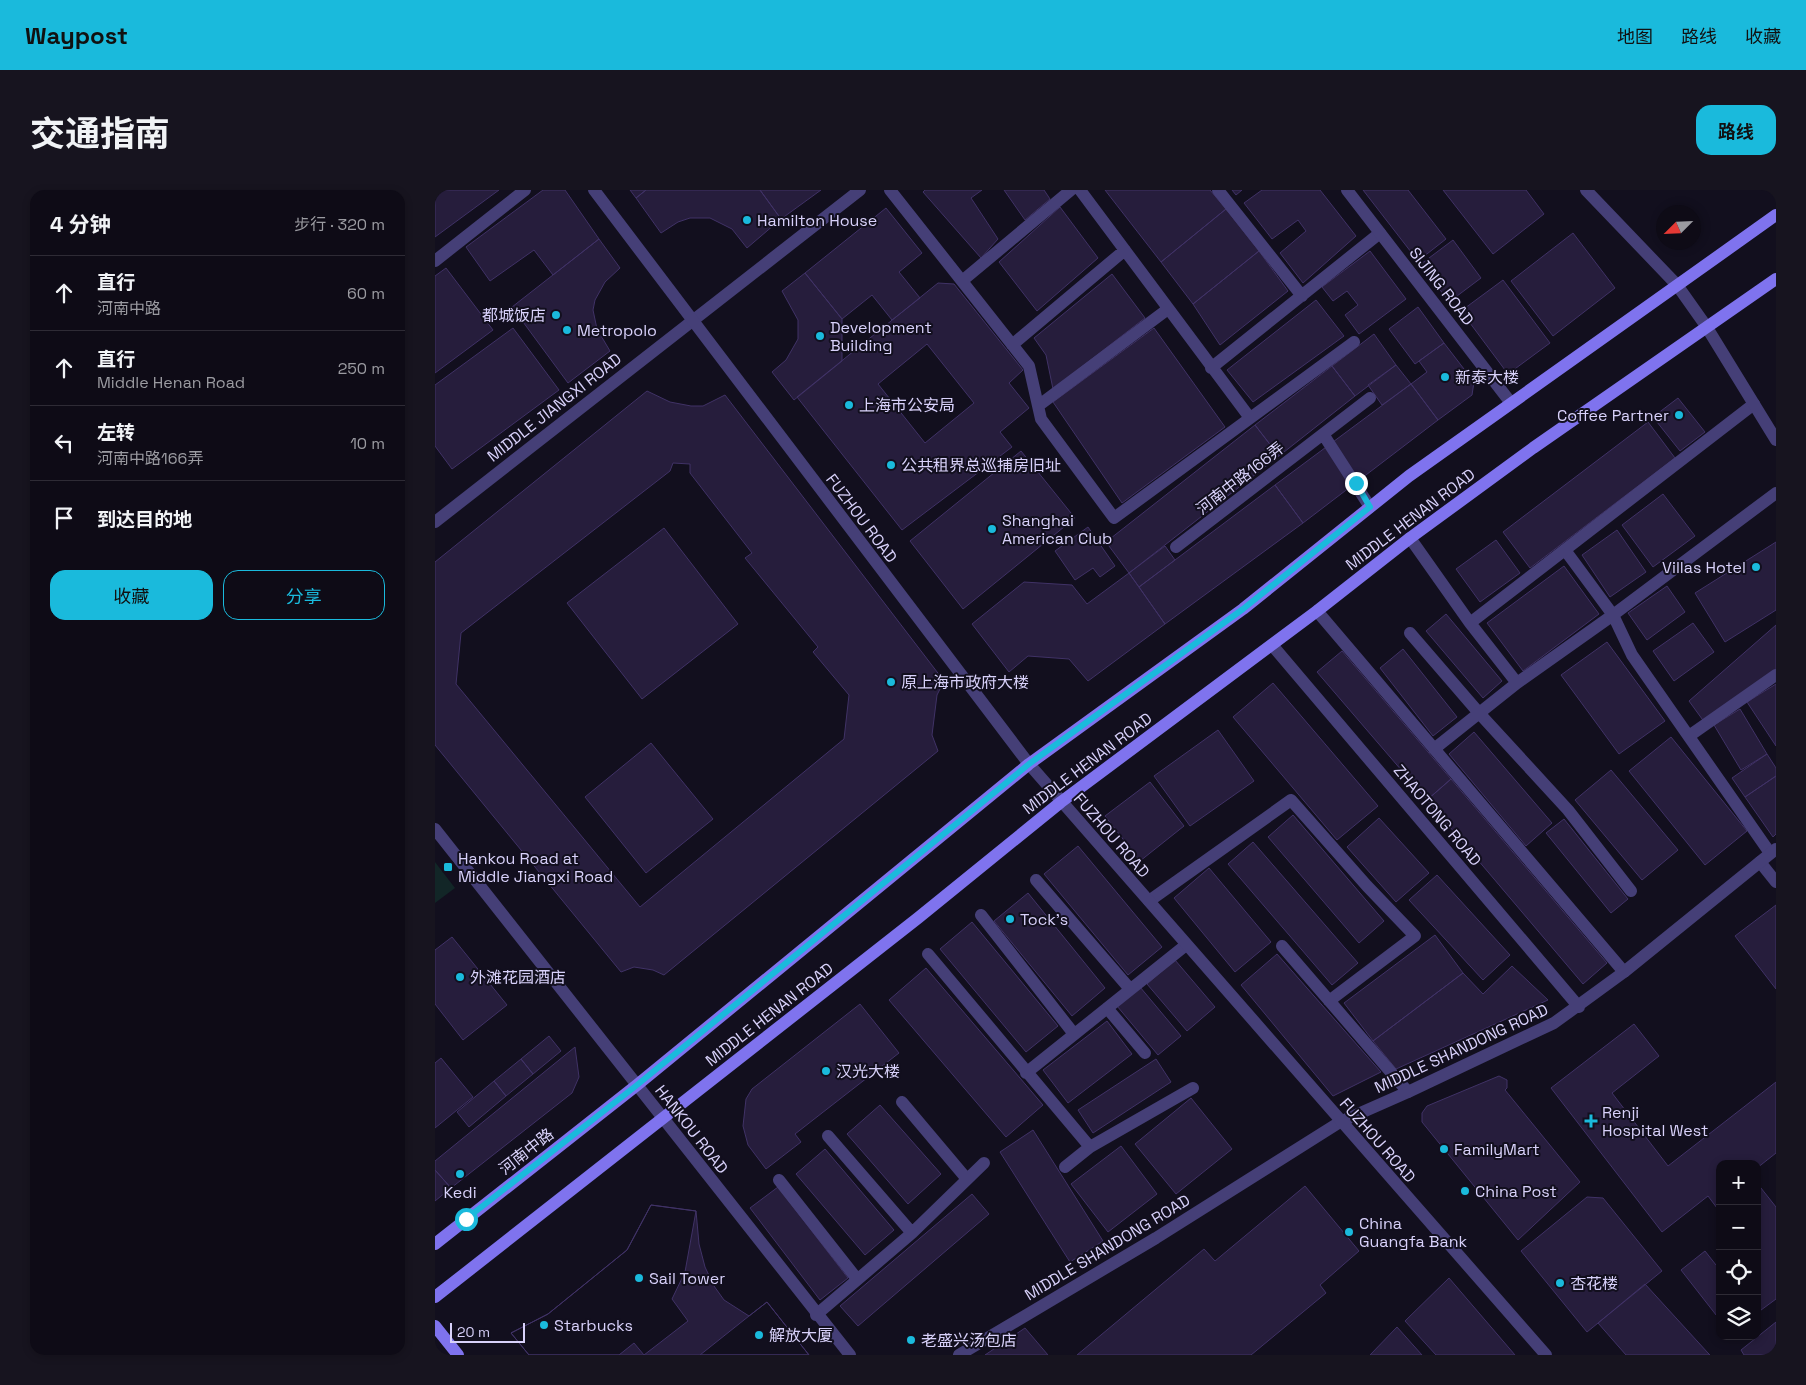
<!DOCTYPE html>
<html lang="zh">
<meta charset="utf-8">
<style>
body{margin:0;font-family:"Space Grotesk","Noto Sans SC",sans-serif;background:#17141f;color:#f1f3f6}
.controls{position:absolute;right:15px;bottom:15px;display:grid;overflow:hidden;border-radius:10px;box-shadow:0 2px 8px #0003}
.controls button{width:45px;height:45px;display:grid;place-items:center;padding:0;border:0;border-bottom:1px solid #2e2b35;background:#0e0b16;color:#f1f3f6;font:25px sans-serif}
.compass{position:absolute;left:1221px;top:15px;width:45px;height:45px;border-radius:50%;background:#0e0b16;box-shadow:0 2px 8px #0003;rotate:246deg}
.scale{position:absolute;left:15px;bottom:12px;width:75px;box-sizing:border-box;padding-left:5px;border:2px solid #d8d1fa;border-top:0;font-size:14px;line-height:18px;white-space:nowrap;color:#d8d1fa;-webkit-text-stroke:4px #120f1e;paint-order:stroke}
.stop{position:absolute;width:15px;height:15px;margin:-11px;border:4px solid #1abadc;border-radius:50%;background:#fff}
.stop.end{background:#1abadc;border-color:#fff;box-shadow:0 1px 5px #0008}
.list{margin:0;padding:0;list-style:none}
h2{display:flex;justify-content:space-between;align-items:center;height:65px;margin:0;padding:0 20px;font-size:21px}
h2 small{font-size:16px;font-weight:400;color:#9b9ba1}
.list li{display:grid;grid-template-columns:32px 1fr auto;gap:15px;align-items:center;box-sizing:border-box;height:75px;padding:0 20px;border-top:1px solid #2e2b35}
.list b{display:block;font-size:19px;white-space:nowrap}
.list p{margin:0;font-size:16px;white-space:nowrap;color:#9b9ba1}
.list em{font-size:16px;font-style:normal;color:#9b9ba1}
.actions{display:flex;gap:10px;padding:15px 20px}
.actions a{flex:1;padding:11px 0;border:1px solid #1abadc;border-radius:15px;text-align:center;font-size:18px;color:#1abadc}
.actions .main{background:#1abadc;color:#111}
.icon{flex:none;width:28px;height:28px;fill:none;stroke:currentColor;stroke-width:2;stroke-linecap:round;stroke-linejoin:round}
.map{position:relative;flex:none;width:1341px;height:1165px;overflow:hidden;border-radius:15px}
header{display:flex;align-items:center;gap:30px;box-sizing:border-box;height:70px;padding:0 25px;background:#1abadc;color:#111}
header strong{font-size:24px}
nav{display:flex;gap:28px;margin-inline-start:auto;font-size:18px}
.intro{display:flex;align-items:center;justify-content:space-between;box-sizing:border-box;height:120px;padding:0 30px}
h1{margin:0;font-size:35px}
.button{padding:12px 22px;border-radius:15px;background:#1abadc;color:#111;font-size:18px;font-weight:700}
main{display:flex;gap:30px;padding:0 30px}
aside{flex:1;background:#0e0b16;border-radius:15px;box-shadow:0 2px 8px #0003}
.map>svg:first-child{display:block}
</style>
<header>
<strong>Waypost</strong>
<nav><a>地图</a><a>路线</a><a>收藏</a></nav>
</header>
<div class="intro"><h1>交通指南</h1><a class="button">路线</a></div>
<main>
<aside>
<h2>4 分钟<small>步行 · 320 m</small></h2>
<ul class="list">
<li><svg class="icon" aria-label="ahead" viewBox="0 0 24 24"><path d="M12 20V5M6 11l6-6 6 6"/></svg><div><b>直行</b><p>河南中路</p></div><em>60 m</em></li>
<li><svg class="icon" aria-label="ahead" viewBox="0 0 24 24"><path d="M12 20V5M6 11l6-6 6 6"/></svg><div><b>直行</b><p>Middle Henan Road</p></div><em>250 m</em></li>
<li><svg class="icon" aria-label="left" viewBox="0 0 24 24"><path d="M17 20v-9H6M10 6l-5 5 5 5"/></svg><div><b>左转</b><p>河南中路166弄</p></div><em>10 m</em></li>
<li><svg class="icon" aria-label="arrive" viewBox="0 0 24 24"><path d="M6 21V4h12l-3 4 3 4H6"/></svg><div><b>到达目的地</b></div></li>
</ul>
<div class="actions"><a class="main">收藏</a><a>分享</a></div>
</aside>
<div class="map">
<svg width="1341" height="1165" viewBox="0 0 1341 1165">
<rect width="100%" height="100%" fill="#120f1e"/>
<path fill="#122627" d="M0,672L20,698L0,713Z"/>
<path fill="#261d3c" stroke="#403266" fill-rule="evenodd" d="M0,0H64L0,47Z
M108,0H130L164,49L118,85L99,60L55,91L31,57Z
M195,0H211L201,8Z
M211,0H325L346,29L312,58L297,39L275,28H255L243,32L226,43L201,8Z
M325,0H386L346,29Z
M490,0H547L536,8L563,49L546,68L488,2Z
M569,0H609L615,9L590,30Z
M670,0H775L791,19L726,72Z
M797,0H807L801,5Z
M827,0H885L921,46L868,93L845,63L871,41L863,30L837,49L809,13Z
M928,0H973L1011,49L983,71Z
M1008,0H1091L1109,24L1058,64Z
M625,17L663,68L602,121L564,72Z
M451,18L487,63L464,82L485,108L457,130L437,105L407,129L370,83Z
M791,19L824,61L758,114L726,72Z
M1138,43L1180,98L1118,146L1076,91Z
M164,49L185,78L170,92L160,110L158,120L162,139L175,161L133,193L77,117Z
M1018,50L1046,88L1014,112L986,74Z
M824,61L853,101L785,155L758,114Z
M935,61L971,109L924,144L910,125L923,115L912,101L898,111L887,97Z
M11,78L58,140L0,183V86Z
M370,83L407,129V171L359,210L337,182L351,170L363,149V130L347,101Z
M677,84L710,128L618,199L611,165L599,148Z
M1068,90L1115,153L1073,184L1026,121Z
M503,93L519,94L588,180L574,193L594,218L565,242L577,257L467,340L362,207ZM492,154L539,213L490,253L443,194Z
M881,110L909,146L818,212L792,180Z
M983,117L1009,153L980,174L954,139Z
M78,138L124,200L17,279L0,256V195Z
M719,138L790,237L687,313L618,212Z
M939,144L961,175L920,206L897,176Z
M1009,153L1039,192L1037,205L1003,230L976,194L992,182L984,171Z
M961,175L976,194L947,215L933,195Z
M897,176L920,206L844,266L820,235Z
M976,194L1003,230L868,333L840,295Z
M212,201L235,212L256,216H268L290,205L509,491L502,505L497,545L503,561L229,785L218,780L199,777L186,782L0,555V372ZM238,273L255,274V283L317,363L310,368L383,457L378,462L414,505L409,549L205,717L21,494L26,443L235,281Z
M1243,208L1270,242L1245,261L1218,227Z
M1213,232L1240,268L1095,378L1068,342Z
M820,235L844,266L694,383L671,352Z
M586,261L640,328L528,419L475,351Z
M840,295L868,333L730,434L704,397Z
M1228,304L1260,346L1218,377L1187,335Z
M653,337L680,376L665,387L658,378L640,390L620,361Z
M229,338L303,434L207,509L132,413Z
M1182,340L1211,382L1175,407L1147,365Z
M1061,350L1085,383L1045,412L1021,379Z
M1341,352V420L1290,452L1260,403Z
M730,356L740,370L704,397L694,383Z
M1129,376L1164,424L1088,481L1052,433Z
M694,383L730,434L653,491L634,469L593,466L574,482L537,434L589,392L637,395L652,414Z
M1232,396L1250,422L1212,450L1193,423Z
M1011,424L1067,491L1048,508L991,441Z
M1258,433L1279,462L1239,491L1218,461Z
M1341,435V481L1270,533L1254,511Z
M1172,452L1230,531L1184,564L1126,485Z
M968,459L1022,527L998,546L945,478Z
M907,461L1016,589L992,610L882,482Z
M838,493L943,616L902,650L798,527Z
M1341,494V556L1312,512Z
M1305,519L1332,564L1306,580L1279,535Z
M783,540L819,591L755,636L719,586Z
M1039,542L1117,633L1091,656L1014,564Z
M1236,547L1312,641L1270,675L1194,581Z
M216,553L278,629L211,683L150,607Z
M1332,564L1341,578V586L1310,607L1297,588Z
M1176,580L1243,660L1207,690L1140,610Z
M1341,586V644L1338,647L1310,607Z
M1016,589L1172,773L1148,794L992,610Z
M715,592L749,636L705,671L670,626Z
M858,625L949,731L924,753L833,647Z
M944,628L994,683L961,712L912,657Z
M1129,629L1193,709L1176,723L1111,643Z
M818,652L923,773L897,795L793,674Z
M643,656L727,757L693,785L609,684Z
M774,678L836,752L800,782L739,708Z
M1002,685L1075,765L1048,790L974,710Z
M593,703L670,798L637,826L559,731Z
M1341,715V799L1300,746Z
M537,732L623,836L591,862L505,759Z
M1000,745L1028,783L938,851L909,813Z
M17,747L72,815L28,850L0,814V760Z
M842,764L946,882L898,906L806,795Z
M740,770L780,817L752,841L712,794Z
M1077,776L1113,810L961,879L938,851L1028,783L1048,804Z
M491,778L608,915L571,947L454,810Z
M705,797L746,846L723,865L682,816Z
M425,814L464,863L360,944L366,952L331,979L313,955L308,936L311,909L317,899Z
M672,831L697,864L633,913L608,880Z
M1199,834L1224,866L1177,903L1233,976L1341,892V963L1322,978V974H1285V1022L1273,1006L1227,1042L1116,898Z
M114,846L126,861L98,884L86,869Z
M140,857L144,887L137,903L16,998L0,980V971Z
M6,868L38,907L0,938V873Z
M86,869L98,884L71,906L59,891Z
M721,869L736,892L658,943L643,920Z
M1064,886L1072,890V898L1070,900L1145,992L1083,1050L987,932V923L992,916Z
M59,891L71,906L34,937L22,922Z
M756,908L797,959L741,1004L700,954Z
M445,915L506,984L473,1014L412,944Z
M598,940L668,1051L635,1072L565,962Z
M686,956L722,1004L673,1042L636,994Z
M390,959L459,1040L430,1065L361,984Z
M0,980L16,998L0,1011Z
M1322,993L1341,1017V1109L1322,1123Z
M870,996L924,1061L885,1095L891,1103L816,1165H642L769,1059L780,1071Z
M343,997L413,1088L385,1110L315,1018Z
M537,1004L554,1024L423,1136L405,1116Z
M1152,1007L1168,1008L1227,1081L1152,1142L1086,1061Z
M216,1015L261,1021L250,1082L237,1109L253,1131L209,1165L199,1153L184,1165H94L76,1143L113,1124L192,1060Z
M216,1015L261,1021L264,1054L270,1077L279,1096L289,1110L314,1126L332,1112L374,1165H94L76,1143L113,1124L192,1060Z
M1270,1061L1281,1075L1285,1072V1130L1246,1080Z
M1014,1088L1080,1165H1001L970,1131Z
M1210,1094L1273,1163L1275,1165H1191L1163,1133Z
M332,1112L374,1165H265L314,1126Z
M1341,1132V1165H1309L1306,1160Z
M962,1137L987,1165H935Z
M590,1138L613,1165H550Z"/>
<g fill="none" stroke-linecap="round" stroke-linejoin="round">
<path stroke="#453f77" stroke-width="12" d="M455,0L594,176L606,229L679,328L919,152
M645,0L815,228
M783,0L867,106
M0,71L90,0
M527,91L636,0
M577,155L690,60
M776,178L945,43
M603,216L733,119
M888,244L935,317
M975,348L1035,433L1082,493
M741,357L935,208
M1130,360L1178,425L1197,465L1335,663
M882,421L1189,782
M1035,433L1319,214
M975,443L1044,523L1133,620L1196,701
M1254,546L1341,485
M999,559L1082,493L1178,425L1341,303
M1325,672L1341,692
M601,690L695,799
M714,711L856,610L932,696L980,746L894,811
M546,725L639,844
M847,756L973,902
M493,764L655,957
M672,818L710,863
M591,883L751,755
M467,912L531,988
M393,946L477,1043
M630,977L655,957L758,898
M344,990L422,1089
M381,1125L477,1043L549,973"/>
<path stroke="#453f77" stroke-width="12" d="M912,0L1076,213
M0,332L425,0
M837,455L1144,817
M0,639L415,1165
M524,1165L721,1048L905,932L973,902L1119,833L1189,782L1341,659"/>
<path stroke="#453f77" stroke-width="12" d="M159,0L594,574L1111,1165
M1151,0L1242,95L1271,136L1341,250"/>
<path stroke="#7f73ee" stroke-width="12" d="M0,1054L202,895L594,574L808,419L974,286L1341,25
M0,1107L483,728L626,612L882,421L975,348L1098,258L1341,89
M0,1136L23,1165"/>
</g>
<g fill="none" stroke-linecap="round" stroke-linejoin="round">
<path stroke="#1abadc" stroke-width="6" d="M31,1029L202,895L594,574L808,419L935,317L921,293"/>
</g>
<g fill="#1abadc" stroke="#120f1e" stroke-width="2">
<circle cx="312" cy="30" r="5"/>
<circle cx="121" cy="125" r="5"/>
<circle cx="132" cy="140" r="5"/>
<circle cx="385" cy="146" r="5"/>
<circle cx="1010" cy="187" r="5"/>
<circle cx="414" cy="215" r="5"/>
<circle cx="1244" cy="225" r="5"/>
<circle cx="456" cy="275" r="5"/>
<circle cx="557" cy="339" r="5"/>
<circle cx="1321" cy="377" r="5"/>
<circle cx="456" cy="492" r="5"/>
<rect x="8" y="672" width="10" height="10" rx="2.5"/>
<circle cx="575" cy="729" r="5"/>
<circle cx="25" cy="787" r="5"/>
<circle cx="391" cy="881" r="5"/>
<path d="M1153.5 923.5h5v5h5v5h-5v5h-5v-5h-5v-5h5z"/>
<circle cx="1009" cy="959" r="5"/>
<circle cx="25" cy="984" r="5"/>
<circle cx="1030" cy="1001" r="5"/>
<circle cx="914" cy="1042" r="5"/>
<circle cx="204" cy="1088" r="5"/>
<circle cx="1125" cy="1093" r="5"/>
<circle cx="109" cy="1135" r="5"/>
<circle cx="324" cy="1145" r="5"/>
<circle cx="476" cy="1150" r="5"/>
</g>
<g text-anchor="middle" stroke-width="4" stroke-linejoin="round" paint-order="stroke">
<g font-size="16" fill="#d8d1fa" stroke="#120f1e" text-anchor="start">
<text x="322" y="36">Hamilton House</text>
<text x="111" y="131" text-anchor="end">都城饭店</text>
<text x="395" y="143">Development<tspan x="395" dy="18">Building</tspan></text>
<text x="142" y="146">Metropolo</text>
<text x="1020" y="193">新泰大楼</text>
<text x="424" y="221">上海市公安局</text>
<text x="1234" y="231" text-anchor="end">Coffee Partner</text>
<text x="466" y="281">公共租界总巡捕房旧址</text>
<text x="567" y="336">Shanghai<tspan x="567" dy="18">American Club</tspan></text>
<text x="1311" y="383" text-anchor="end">Villas Hotel</text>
<text x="466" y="498">原上海市政府大楼</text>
<text x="23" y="674">Hankou Road at<tspan x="23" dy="18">Middle Jiangxi Road</tspan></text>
<text x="585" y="735">Tock's</text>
<text x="35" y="793">外滩花园酒店</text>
<text x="401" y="887">汉光大楼</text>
<text x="1167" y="928">Renji<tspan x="1167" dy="18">Hospital West</tspan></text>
<text x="1019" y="965">FamilyMart</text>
<text x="1040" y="1007">China Post</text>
<text x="25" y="1008" text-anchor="middle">Kedi</text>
<text x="924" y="1039">China<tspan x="924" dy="18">Guangfa Bank</tspan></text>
<text x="214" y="1094">Sail Tower</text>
<text x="1135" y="1099">杏花楼</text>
<text x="119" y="1141">Starbucks</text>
<text x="334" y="1151">解放大厦</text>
<text x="486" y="1156">老盛兴汤包店</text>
</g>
<g font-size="16" fill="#d8d1fa" stroke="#120f1e">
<text transform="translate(1007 96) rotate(52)" y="6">SIJING ROAD</text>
<text transform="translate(119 217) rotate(-38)" y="6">MIDDLE JIANGXI ROAD</text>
<text transform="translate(805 288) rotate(-38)" y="6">河南中路166弄</text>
<text transform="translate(427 328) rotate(53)" y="6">FUZHOU ROAD</text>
<text transform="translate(975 329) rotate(-37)" y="6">MIDDLE HENAN ROAD</text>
<text transform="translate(652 573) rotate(-37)" y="6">MIDDLE HENAN ROAD</text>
<text transform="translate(1003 625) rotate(50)" y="6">ZHAOTONG ROAD</text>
<text transform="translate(677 645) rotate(49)" y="6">FUZHOU ROAD</text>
<text transform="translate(334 824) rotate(-38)" y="6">MIDDLE HENAN ROAD</text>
<text transform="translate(1026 858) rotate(-25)" y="6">MIDDLE SHANDONG ROAD</text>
<text transform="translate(257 939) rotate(52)" y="6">HANKOU ROAD</text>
<text transform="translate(943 950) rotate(49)" y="6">FUZHOU ROAD</text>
<text transform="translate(91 961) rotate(-38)" y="6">河南中路</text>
<text transform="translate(672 1057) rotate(-31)" y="6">MIDDLE SHANDONG ROAD</text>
</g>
</g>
</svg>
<div class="controls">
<button>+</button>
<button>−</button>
<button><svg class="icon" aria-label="locate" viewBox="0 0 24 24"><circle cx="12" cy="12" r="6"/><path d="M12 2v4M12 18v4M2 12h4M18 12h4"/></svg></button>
<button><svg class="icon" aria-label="layers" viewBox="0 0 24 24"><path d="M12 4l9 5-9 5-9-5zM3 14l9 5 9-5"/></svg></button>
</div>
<svg class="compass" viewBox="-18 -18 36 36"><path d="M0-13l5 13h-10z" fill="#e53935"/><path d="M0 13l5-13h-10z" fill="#9b9ba1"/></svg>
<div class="scale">20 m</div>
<div class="stop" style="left:31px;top:1029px"></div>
<div class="stop end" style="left:921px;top:293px"></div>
</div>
</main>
